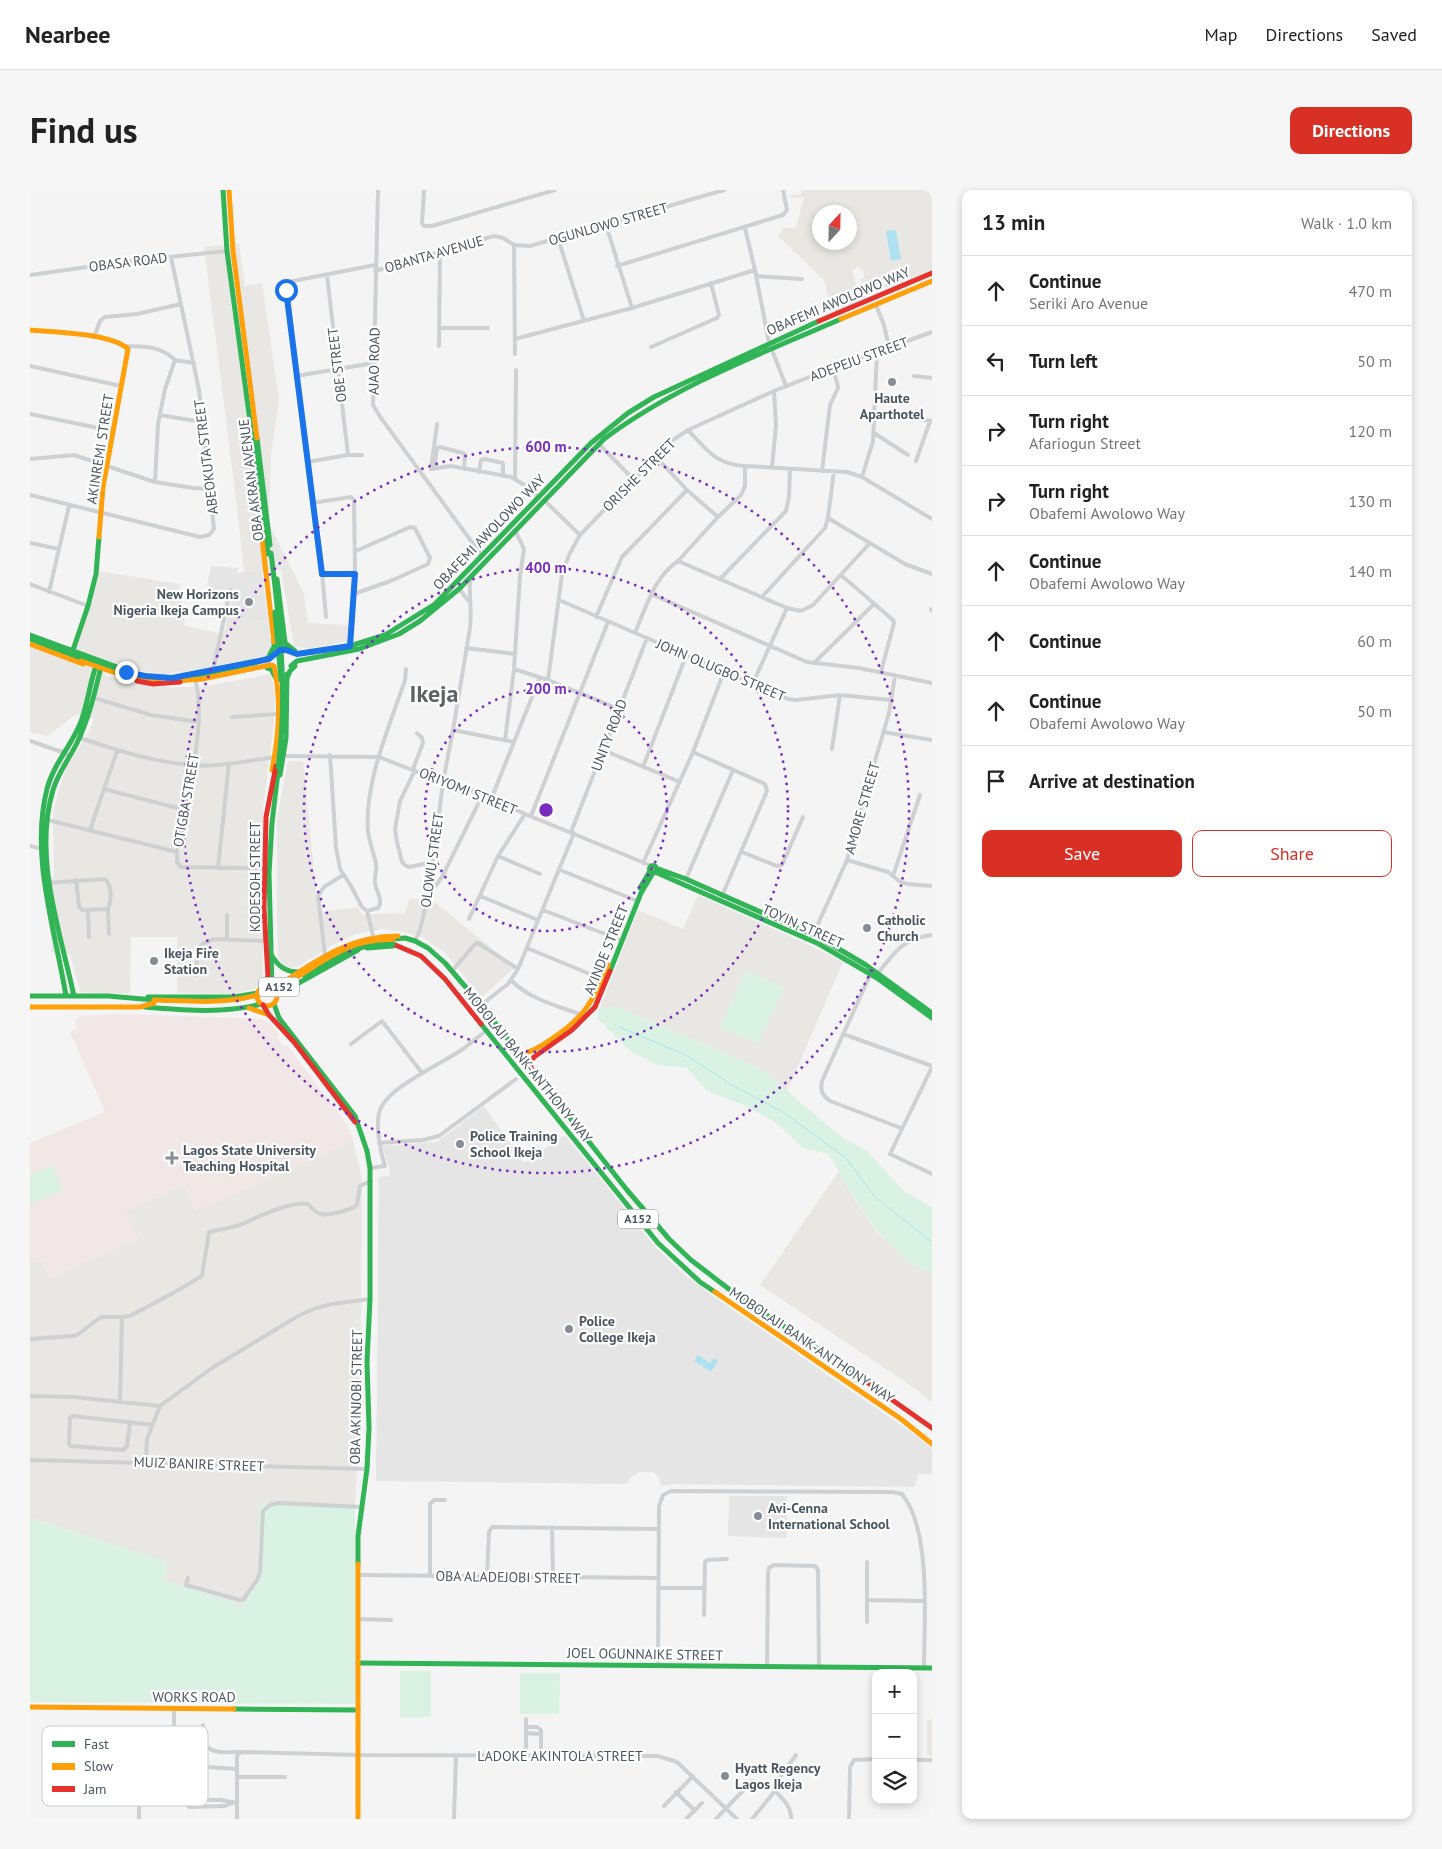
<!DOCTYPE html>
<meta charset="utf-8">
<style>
body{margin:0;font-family:"PT Sans",sans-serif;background:#f6f6f6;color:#222}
.controls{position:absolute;right:15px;bottom:15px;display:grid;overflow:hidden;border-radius:10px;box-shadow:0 2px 8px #0003}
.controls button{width:45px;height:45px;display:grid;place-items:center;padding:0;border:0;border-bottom:1px solid #e0e0e0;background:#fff;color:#222;font:25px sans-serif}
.compass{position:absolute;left:782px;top:15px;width:45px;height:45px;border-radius:50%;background:#fff;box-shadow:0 2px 8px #0003;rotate:22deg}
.stop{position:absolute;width:15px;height:15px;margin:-11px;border:4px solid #1a73e8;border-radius:50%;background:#fff}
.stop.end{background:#1a73e8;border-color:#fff;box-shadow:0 1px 5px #0008}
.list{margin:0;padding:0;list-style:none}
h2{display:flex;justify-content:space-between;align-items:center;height:65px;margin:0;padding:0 20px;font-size:21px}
h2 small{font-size:16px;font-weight:400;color:#767676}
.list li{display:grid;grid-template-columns:32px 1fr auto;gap:15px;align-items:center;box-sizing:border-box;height:70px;padding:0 20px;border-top:1px solid #e0e0e0}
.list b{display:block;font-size:19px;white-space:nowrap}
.list p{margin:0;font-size:16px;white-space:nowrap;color:#767676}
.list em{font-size:16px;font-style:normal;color:#767676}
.actions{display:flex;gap:10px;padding:15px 20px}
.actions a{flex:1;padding:11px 0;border:1px solid #d93025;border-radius:10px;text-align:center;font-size:18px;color:#d93025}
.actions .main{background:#d93025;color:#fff}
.icon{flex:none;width:28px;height:28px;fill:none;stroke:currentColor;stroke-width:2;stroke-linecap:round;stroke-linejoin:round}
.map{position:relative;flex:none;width:902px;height:1629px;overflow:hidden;border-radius:10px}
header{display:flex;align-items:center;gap:30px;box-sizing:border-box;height:70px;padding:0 25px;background:#fff;border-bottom:1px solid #e0e0e0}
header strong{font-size:24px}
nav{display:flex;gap:28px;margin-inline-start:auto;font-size:18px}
.intro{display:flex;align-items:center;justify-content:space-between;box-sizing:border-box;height:120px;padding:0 30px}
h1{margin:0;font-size:35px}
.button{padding:12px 22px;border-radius:10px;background:#d93025;color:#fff;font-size:18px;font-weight:700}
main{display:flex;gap:30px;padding:0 30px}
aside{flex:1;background:#fff;border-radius:10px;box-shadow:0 2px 8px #0003}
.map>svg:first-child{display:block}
</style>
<header>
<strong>Nearbee</strong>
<nav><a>Map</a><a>Directions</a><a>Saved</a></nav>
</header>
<div class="intro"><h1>Find us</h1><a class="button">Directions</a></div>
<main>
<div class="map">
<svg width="902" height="1629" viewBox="0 0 902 1629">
<rect width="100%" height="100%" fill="#f4f4f4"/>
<path fill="#e8e7e3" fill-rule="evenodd" d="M772,0H902V80L866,95L844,100L838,99L833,95L831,91V89L834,88L833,79L830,80L827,76L826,79H822L826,94L825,113L802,124L794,90L748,46L753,38H766L774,7L760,8L759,6L771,4ZM789,22H819V52H789Z
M209,53L215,96L232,93L249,209L241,266L239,334L274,403L278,433L318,435L317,451L281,459L264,456L251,380L214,383L207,317L174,57Z
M68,381L150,394L155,436L193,444L196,435L238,430L241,457L238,463L234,467L186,476L182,478L133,484L86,477L76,474L75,485L119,497H172L241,484L245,503L244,533L233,617V786L231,795L226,798L203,804L147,803V747H101L100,804L50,802L40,764L21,762L22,753L12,687L24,686L23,623L29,599L37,576L59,542L64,529L46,524L18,546L0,542V445L41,459Z
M258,571H273L288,722L328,717L332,725L361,723L374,724L380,708L406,713L485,777L452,807L415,763L394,748L374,742L354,739L325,744L301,756L269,776L261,778L254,776L248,768L247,730V628Z
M668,705L777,754L813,772L757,901L731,879L587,817L570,818L608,720L653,739Z
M323,951L332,990L330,1234L325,1314L229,1313L228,1388L212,1420L204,1412L133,1390L137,1372L0,1328V1071L13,1072L20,1088L108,1049L95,1021L154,996L166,1021Z
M809,981L825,1010L847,1042L882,1074L902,1083V1213L886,1199L730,1095Z
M902,1529V1566L897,1565V1530Z"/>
<path fill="#e6e5e6" d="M181,376L208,378L207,383L232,381L238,430L196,435L203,402L198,397L196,406L177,395Z
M454,916L494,973L535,945L627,1059L655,1085L683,1106L885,1245L902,1259V1284H889L884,1297L643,1294L631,1296L629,1288L624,1282H609L601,1287L597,1294L346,1291L349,987L360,986L359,976L352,956L407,952Z
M699,1306H757V1348L698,1346Z"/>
<path fill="#f1e7e6" d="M92,824L231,829L241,834L250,845L247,847L253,856L257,855L306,920L318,936H316L318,940L320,939L323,951L165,1022L154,996L96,1021L108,1049L20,1088L13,1072L0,1071V953L75,922L40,842L47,838L45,831L50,826Z"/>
<path fill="#d9f2e3" d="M716,780L754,798L728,854L690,837Z
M587,817L731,879L810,946L836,960L875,1002L902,1017V1083C895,1080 887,1078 881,1073C843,1044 822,1004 799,964L773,958L745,932L716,916L677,901L657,878L628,875L600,861L567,828L570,818Z
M23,976L33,1000L0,1014V985Z
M229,1313L325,1314V1514L0,1512V1328L138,1372L133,1390L204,1412L212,1420L213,1407L228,1388Z
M370,1481H401V1527H370Z
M490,1483H530L529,1524H490Z"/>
<path fill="#aee2f0" d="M866,40L871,69L861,71L856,41Z
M668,1165L680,1173L684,1168L688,1171L681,1182L664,1171Z"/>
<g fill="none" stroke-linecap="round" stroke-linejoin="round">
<path stroke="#aee2f0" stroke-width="1" d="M589,837L654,864L702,895L753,922L816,968L845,1007L902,1052"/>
<path stroke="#ced0d2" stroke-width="4" d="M348,0L343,215L351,228L452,366
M394,0L392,33L394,36H402L525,0
M576,35L602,118
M715,38L725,80L739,153
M528,48L554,131
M484,55L485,164
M587,76L753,25L757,20L753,0
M345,81L464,46L473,48L484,55L500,56L694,0
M0,85L100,71L197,61
M297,85L318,265
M726,86L772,89
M846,115L854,135L859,157
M409,138H458
M64,147L70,131L75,127L107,124L151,114
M485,149L602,118L725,80
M94,156C114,156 131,156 145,170
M409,156L410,61
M621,157L687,128L689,125L681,93
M742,160L756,196
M0,176L91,196
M266,186L344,173
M884,186L902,188
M845,223L902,231
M0,224L83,241
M130,225L172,232
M407,234L401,279L421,276L481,287L501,299L508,307
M658,240C677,260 685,274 715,276L817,282L832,287L902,329
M844,243L878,265
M569,254L603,289
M626,267L657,300L688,327
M0,269L44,265L125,292L163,298L179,299
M886,271L900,231
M277,272L318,265H332
M742,277L746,236L744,201
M404,279L407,258L410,257L433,263L435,265L434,279
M792,281L800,215L808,198L807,192L802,178
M449,282L451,270L455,269L473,273V286
M832,287L843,251L847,162
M485,289L486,180
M125,292L128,234L135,199L145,170L164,173
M0,305L170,347L179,345L184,339L169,200L141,67
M514,310L550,345
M282,313L321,307L324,310L325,379L320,456
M798,328L875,374L902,384
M0,353L29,359
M648,371L688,327L711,305L715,296V276
M293,384H325
M811,385L863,430L864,433L851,482
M690,389L756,321L759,307L760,279
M0,394L58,416
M180,399L198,410
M429,399L438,410
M19,402L39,316
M324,404L363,390L398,374L400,368L385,338L380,337L326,361
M621,404L777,472L829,478L902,493
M732,407L795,338L798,328L804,281
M529,410L758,509L766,510L810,505L860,510
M757,418L771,421L783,415L840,353
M901,419L902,421
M296,427L290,359L277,272L257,95L263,91L345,75
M566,427L592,367L657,300
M605,443C616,417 624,387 648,371L757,418L723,493
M436,458L485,464
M784,473L844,414
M484,479L518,490L589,519
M183,481L200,400
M165,489C178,531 155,618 147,662V672L151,677L234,678
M518,490L532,384L539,365L550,345L640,252L658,240L744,201L802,178L902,142
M64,508L121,525L169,532
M202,527L249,524
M423,540L484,552
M853,542L902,550
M50,548C86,560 123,572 161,575C189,577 217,571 245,567
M475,550L484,479L490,386L494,359L485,340
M0,551L35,563L39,566
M802,559L810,505
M573,560L650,592
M663,562L735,594L737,601L692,706
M300,565L306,657L310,679L321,696L332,717L337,721
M254,566L349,567L413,592L453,604L495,624L622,676
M613,577L656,466
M383,579L393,553L392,548L387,543
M385,580L370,611L365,639L367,652L372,672L375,675L379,677L403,672
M74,599L155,620
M462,607L510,487
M501,626L578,432
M18,630L147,662
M60,640L87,561
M541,642L617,448
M0,656L13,659
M712,662L747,676L752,675L773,627
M468,666L510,684
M817,670L858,682L869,691L877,694L902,696
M613,673L663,562L694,482
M188,678L199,573
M530,680L605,710
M863,686L890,605
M656,689L703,580
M17,693L75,689C82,695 82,710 78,719L52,720L49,716L46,690
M399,701L406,695L412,687L453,604
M450,706L508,730
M78,719L79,744
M58,720L59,747
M513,720L588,749
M337,721L348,718C354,710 346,702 345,693C344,687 347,681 346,674C344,663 339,652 338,641C334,593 360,535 375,490L376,479
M337,721L343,746
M197,725V749
M439,729L468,666L495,624
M783,745L817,670L837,597L851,551L859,523L865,486
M385,751L390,740L399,701L413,592L423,540L440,438C442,421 439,406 440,388
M497,758L572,789
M295,765L288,706L294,697L313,685
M422,781L445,754L448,753L488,779
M841,783L792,891C790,901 792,905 800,911L871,938
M848,783C866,761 872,749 902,745
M166,785L168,759L174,753L185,749L235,751
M481,790C500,810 528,816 552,825
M451,815L478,794L488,779L544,643
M813,844L902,876
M321,854L352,831L392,883
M902,877L860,964L902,984
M349,953L393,950L409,946L486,889
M340,978L355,976C350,961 345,934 350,920C358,897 413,873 433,859C441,853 449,846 457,840
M0,1149L42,1146L47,1145L71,1127H92
M0,1206L44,1207L130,1216
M90,1211L92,1127L100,1126L143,1103L172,1086L179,1042C189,1040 200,1038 210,1035C225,1028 262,1010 278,1014C282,1018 285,1023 291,1024C298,1026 321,1020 327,1015L330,996L341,991
M100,1232L97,1256L93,1260L41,1256L39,1254L40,1228L43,1226L123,1235
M0,1270L337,1279
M116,1272L117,1249L130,1216L182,1178L268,1126L286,1118L302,1114L340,1109
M522,1337L523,1387
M837,1372V1432
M329,1385L628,1388
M400,1386V1314L404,1310H415
M457,1386L459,1342L462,1337L629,1339
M158,1388L156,1395L210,1410H213L227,1390L230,1382L233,1321L240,1315L249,1313L332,1317
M628,1398H674
M837,1410L894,1411
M674,1425L675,1372L677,1370L697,1369
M328,1429L361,1430
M628,1476L629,1316L633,1305L641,1301L862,1302L872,1304C902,1341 894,1432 894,1478
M737,1477L738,1385L739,1378L744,1375L785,1376L788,1380L789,1477
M173,1535C173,1540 172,1547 173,1551C178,1565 199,1562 210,1562
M496,1537H507L511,1540V1566
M496,1543L511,1544
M144,1551V1518
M496,1559V1529
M37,1561L102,1563L109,1567V1629
M71,1563C71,1570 67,1584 70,1591C75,1602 99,1599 109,1600
M883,1570H902
M178,1577L207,1579
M207,1587H255
M745,1601C754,1610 761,1616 761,1629
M646,1602L665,1621
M203,1613L195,1616L159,1617L156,1613L158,1610H191L207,1613
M634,1616L663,1586
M207,1629V1566L208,1564L213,1562L328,1565L628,1566L647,1572L707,1629
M424,1629L426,1565
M656,1629L672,1613
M686,1629L722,1591
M722,1629L745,1601L750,1587L766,1565
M819,1629L820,1577L824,1570L846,1569"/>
<path stroke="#30b455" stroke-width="5" d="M193,0L197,61L238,364
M227,248L240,355
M247,389L256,460
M0,445L87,477
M0,449C44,465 90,487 137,488C165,488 198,478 225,473L236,469L244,463
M255,453L265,461
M43,460L58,416L66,384L69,347
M259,461L267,464L320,456L355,445L405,414L561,253L598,223L624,207L789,131
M240,464L244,457V448
M261,476L267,471L329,459L369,444L390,431L429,399L574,249C645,196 730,164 811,129
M237,478L241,479L247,490
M257,488L260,481L265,476
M250,585L256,548L257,484
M619.5 679a3.5 3.5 0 1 1 7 0a3.5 3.5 0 1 1-7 0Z
M626,678L656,689L792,749L836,775L902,823
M625,682L789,754L847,788L902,828
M610,698L620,681
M363,749L375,748L385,751L398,758L415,773L451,815L597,1000L639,1049L661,1070L708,1106L824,1183
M337,758L363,756
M242,766C249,777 256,782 269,782
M580,781L611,703L623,683
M242,798L239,683L242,633L248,582
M247,805L328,760
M0,806H78L124,810
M36,806C25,739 0,666 17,599C23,575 41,556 50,534C57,517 59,497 65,479
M44,806C30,741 3,667 23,600C28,583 39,569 47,553C58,530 64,506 70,481
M118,807H204L228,803
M244,814L249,828L325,926L337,961L340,978V1109L337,1172L339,1238L337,1279L328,1346V1374
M115,817C153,820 194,824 231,814
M451,834L628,1053L670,1092L685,1102
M328,1473L902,1478
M204,1519L328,1520"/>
<path stroke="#ff9f0a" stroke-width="5" d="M199,0L203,61L227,248
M811,129L902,91
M0,140C23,142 81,143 98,159L73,297L69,347
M232,349L244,452
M0,454L53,474
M51,471L100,488L129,491
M146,491L172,489L240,475L244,476
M242,580C249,545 252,511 244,476
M252,793C290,768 321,746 368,746
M227 806a10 10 0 1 1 20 0a10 10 0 1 1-20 0Z
M0,817H110L124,813
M219,818L239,825
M489,864C501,863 511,856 520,850C554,828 563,812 578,775
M685,1102L871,1229L902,1254
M328,1374V1629
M0,1517L204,1519"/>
<path stroke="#e5322d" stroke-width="5" d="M789,131L902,83
M107,491L123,494L150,492
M363,754L391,766L415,789L451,834
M232,798L238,786L234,718L236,627L246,576
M233,815L239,825L264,852L325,932
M501,878V871L504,867L542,840L565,817L580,781
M824,1183L902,1238"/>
<path stroke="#30b455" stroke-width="5" d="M241,363C250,435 258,505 248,577
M245,422L251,490
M275,786C303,769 329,752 363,754"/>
<path stroke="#ff9f0a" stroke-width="5" d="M124,810C160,811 199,815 234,803C267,792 293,766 325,755C338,750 350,750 363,749"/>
</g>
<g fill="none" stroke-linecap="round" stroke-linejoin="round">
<path stroke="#1a73e8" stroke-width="6" d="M96,482L115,486L142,488L239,469L250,460H256L267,464L320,456L325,384H292L256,100"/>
</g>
<g fill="none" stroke="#7b2cbf" stroke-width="2.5" stroke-dasharray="2.5 5">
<circle cx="516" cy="620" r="121"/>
<circle cx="516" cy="620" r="242"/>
<circle cx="516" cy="620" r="363"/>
</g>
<g fill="#868d94" stroke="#fff" stroke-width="2">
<circle cx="862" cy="192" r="5"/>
<circle cx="219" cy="412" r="5"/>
<circle cx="837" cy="738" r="5"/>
<circle cx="124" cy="771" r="5"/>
<circle cx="430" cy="954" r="5"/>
<path d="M139.5 960.5h5v5h5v5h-5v5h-5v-5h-5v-5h5z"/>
<circle cx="539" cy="1139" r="5"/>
<circle cx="728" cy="1326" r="5"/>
<circle cx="695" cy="1586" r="5"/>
</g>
<g text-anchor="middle" stroke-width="4.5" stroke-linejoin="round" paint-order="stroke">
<g fill="#fff" stroke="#808990" stroke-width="1">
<rect x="229" y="787.5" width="40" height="19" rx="4"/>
<rect x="588" y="1019.5" width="40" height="19" rx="4"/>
</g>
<g font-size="12" font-weight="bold" fill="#4a5661">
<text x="249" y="801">A152</text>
<text x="608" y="1033">A152</text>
</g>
<g font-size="14" fill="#4a5661" stroke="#fff">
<text transform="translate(578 34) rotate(-16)" y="5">OGUNLOWO STREET</text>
<text transform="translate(404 64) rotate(-16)" y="5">OBANTA AVENUE</text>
<text transform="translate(98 72) rotate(-7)" y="5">OBASA ROAD</text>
<text transform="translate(808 111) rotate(-23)" y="5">OBAFEMI AWOLOWO WAY</text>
<text transform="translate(829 169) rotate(-20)" y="5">ADEPEJU STREET</text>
<text transform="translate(344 171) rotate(-89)" y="5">AJAO ROAD</text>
<text transform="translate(307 175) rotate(-97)" y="5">OBE STREET</text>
<text transform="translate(70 259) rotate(-81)" y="5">AKINREMI STREET</text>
<text transform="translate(176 267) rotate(-97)" y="5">ABEOKUTA STREET</text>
<text transform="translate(609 285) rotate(-45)" y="5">ORISHE STREET</text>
<text transform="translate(221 290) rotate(-97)" y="5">OBA AKRAN AVENUE</text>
<text transform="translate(459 342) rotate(-46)" y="5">OBAFEMI AWOLOWO WAY</text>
<text transform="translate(691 480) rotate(23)" y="5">JOHN OLUGBO STREET</text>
<text transform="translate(579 545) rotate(-69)" y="5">UNITY ROAD</text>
<text transform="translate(438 601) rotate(22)" y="5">ORIYOMI STREET</text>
<text transform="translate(156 610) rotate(-80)" y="5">OTIGBA STREET</text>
<text transform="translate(832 618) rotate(-74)" y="5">AMORE STREET</text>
<text transform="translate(402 670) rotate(-82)" y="5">OLOWU STREET</text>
<text transform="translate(225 687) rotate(-90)" y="5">KODESOH STREET</text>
<text transform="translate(773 736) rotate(24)" y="5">TOYIN STREET</text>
<text transform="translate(576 760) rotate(-68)" y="5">AYINDE STREET</text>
<text transform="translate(498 875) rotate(51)" y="5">MOBOLAJI BANK-ANTHONY WAY</text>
<text transform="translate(782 1155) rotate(34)" y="5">MOBOLAJI BANK-ANTHONY WAY</text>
<text transform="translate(326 1207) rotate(-89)" y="5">OBA AKINJOBI STREET</text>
<text transform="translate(169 1274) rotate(2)" y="5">MUIZ BANIRE STREET</text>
<text transform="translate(478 1387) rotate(1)" y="5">OBA ALADEJOBI STREET</text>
<text transform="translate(615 1464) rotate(1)" y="5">JOEL OGUNNAIKE STREET</text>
<text x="164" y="1512">WORKS ROAD</text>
<text x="530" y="1571">LADOKE AKINTOLA STREET</text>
</g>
<g font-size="14" font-weight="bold" fill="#4a5661" stroke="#fff" text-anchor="start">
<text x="862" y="213" text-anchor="middle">Haute<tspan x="862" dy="16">Aparthotel</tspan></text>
<text x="209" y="409" text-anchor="end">New Horizons<tspan x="209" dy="16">Nigeria Ikeja Campus</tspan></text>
<text x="847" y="735">Catholic<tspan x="847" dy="16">Church</tspan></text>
<text x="134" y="768">Ikeja Fire<tspan x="134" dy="16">Station</tspan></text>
<text x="440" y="951">Police Training<tspan x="440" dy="16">School Ikeja</tspan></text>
<text x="153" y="965">Lagos State University<tspan x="153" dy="16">Teaching Hospital</tspan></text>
<text x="549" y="1136">Police<tspan x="549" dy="16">College Ikeja</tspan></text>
<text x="738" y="1323">Avi-Cenna<tspan x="738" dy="16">International School</tspan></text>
<text x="705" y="1583">Hyatt Regency<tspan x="705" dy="16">Lagos Ikeja</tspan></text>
</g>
<g font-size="24" font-weight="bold" fill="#5f6368" stroke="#fff">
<text x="404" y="512">Ikeja</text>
</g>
</g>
<rect x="12" y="1536" width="166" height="80" rx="8" fill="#fff" stroke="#c9ccd0" stroke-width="1"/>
<rect x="22" y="1551" width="23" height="6" fill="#30b455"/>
<rect x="22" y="1573" width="23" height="7" fill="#ff9f0a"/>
<rect x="22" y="1596" width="23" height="6" fill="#e5322d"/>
<g font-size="14" fill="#4a5661">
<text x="54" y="1559">Fast</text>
<text x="54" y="1581">Slow</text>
<text x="54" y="1604">Jam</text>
</g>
<circle cx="516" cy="620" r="8" fill="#7b2cbf" stroke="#fff" stroke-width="2.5"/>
<g font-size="15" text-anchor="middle" font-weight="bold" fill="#7b2cbf" stroke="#fff" stroke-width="4.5" stroke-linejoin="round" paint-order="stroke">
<text x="516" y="262">600 m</text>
<text x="516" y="383">400 m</text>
<text x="516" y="504">200 m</text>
</g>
</svg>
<div class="controls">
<button>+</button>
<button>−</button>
<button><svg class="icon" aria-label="layers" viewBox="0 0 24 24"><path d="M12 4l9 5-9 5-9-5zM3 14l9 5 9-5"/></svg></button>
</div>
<svg class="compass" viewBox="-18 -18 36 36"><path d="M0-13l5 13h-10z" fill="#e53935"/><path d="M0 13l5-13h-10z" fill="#767676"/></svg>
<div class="stop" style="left:256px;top:100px"></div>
<div class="stop end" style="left:96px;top:482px"></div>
</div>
<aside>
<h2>13 min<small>Walk · 1.0 km</small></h2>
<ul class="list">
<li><svg class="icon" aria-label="ahead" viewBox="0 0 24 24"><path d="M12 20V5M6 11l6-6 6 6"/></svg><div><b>Continue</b><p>Seriki Aro Avenue</p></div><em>470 m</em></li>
<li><svg class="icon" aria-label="left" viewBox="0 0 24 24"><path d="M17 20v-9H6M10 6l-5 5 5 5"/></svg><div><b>Turn left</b></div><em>50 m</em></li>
<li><svg class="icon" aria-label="right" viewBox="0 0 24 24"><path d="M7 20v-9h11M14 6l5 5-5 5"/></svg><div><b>Turn right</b><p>Afariogun Street</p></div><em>120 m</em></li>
<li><svg class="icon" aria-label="right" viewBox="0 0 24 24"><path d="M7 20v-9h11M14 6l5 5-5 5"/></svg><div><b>Turn right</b><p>Obafemi Awolowo Way</p></div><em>130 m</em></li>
<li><svg class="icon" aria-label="ahead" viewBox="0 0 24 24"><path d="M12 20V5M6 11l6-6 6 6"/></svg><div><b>Continue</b><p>Obafemi Awolowo Way</p></div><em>140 m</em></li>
<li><svg class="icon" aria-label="ahead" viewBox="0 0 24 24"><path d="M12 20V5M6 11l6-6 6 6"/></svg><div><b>Continue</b></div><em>60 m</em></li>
<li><svg class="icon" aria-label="ahead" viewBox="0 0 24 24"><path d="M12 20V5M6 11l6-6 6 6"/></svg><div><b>Continue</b><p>Obafemi Awolowo Way</p></div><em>50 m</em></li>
<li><svg class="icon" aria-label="arrive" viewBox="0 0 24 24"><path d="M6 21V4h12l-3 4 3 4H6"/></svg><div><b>Arrive at destination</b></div></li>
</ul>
<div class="actions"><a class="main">Save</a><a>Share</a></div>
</aside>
</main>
